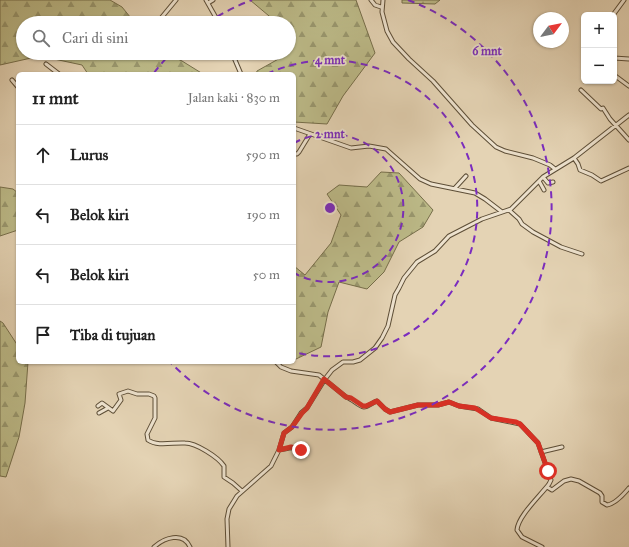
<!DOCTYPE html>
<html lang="id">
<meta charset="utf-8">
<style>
body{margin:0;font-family:"IM FELL Great Primer",serif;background:#f6f6f6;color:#222}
.controls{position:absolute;right:12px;top:12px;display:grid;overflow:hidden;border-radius:6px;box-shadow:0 1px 3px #0004}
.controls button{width:36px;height:36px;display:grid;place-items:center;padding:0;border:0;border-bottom:1px solid #e0e0e0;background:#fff;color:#222;font:20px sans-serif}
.compass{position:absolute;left:533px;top:12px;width:36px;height:36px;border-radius:50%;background:#fff;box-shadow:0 1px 3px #0004;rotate:58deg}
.stop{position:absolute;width:12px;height:12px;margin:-9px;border:3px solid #d93025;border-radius:50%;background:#fff}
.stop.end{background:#d93025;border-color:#fff;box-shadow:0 1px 4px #0008}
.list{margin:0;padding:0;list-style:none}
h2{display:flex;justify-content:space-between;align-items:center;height:52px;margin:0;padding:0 16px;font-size:17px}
h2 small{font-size:13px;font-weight:400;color:#767676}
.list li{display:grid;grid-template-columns:26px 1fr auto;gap:12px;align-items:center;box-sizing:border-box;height:60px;padding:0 16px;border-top:1px solid #e0e0e0}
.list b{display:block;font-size:15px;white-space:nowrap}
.list em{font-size:13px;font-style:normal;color:#767676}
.icon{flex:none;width:22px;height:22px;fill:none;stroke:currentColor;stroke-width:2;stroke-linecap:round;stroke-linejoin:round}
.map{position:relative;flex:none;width:629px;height:547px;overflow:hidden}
.search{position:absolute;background:#fff;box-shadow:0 1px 3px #0004;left:16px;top:16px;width:280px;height:44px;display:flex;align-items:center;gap:10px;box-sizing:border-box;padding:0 14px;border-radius:22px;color:#767676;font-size:15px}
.panel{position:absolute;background:#fff;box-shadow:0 1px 3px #0004;left:16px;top:72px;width:280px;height:292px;border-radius:6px}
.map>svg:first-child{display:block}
</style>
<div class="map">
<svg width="629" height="547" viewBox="0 0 629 547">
<defs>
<pattern id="forest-firs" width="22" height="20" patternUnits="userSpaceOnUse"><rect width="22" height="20" fill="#bcba88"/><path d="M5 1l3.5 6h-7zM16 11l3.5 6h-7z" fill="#99976e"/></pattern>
</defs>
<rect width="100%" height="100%" fill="#e4d3b4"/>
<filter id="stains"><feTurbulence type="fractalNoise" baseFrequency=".005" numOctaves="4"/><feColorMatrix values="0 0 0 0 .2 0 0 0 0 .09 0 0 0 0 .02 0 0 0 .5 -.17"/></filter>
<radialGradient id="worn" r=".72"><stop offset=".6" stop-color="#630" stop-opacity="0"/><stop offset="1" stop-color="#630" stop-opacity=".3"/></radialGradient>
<path fill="url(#forest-firs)" stroke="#766e4a" d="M0,0H110L122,7L135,23H23V53H165L182,61L203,74H88L82,65L40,56L0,65Z
M250,0H356L375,53L343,96L327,124L294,122V74H256L257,71L282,57L281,53H289V23H275V21Z
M402,0H440L435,4L402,3Z
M381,172L399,173L433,210L423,227L399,242L384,272L367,289L339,282L328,312L321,347L294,360V266L305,275L331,243L341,215L327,194L339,185L367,187Z
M0,187L13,189L18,193V230L0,236Z
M0,321L3,323L18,346V362H28L25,403L19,437L6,477L0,476Z"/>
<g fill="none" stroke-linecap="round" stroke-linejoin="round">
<g stroke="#5d4e37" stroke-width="5">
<path id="street" d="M206,0L219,23
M371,0L375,5L381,7
M383,0L382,12L387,31L393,42L409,59L433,81L472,125L496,147L505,151L533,158L550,165L555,169
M208,3L213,0
M613,15L624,0
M157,23L176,0
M232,53L241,74
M614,58L629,59
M46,64L59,74
M614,75L629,86
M12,80L18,87
M581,90L601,109L603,108L610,119L629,140
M294,128L351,148L369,146L386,149L420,179L431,184L475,193L485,199L502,212
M294,154H297L299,152L310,134
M574,158L578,164L580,170L592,175L601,181L629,168
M543,177L548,183L553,182
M539,181L544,190
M455,188L466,176
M509,210L519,219L522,224L533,232L561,247L582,254
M276,362L281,367L291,371L319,375L346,397C353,399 358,406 364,407C368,407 373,402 377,401L385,409L390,412L418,405H438L449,402L459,406L478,409L491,418L520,424L538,443L551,480L549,484C540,496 518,516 517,530L522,537L542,547
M98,406L102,403L113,411L121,400L119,394L128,391L137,394H149L154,396L155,398V418L147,434L148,440C158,447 174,442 185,443C196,443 218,457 224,466V477L233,483L242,491
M99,413L108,408
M279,450C291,448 293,446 305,451
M541,452L562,447
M547,487L552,490L564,481L571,479L579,481L600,493L602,496V502L607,505C615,504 624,494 629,488
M154,547C164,538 183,531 190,547
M228,547L227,519L229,509L237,496L271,466L279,450L284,433L292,427L301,413L307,408L325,379L332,370L343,362H353L360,360L375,348L382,338L388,326L395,295L399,288L404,278L417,262L435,251L449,236L482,219L511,209L543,177L574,158L629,115"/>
</g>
<use href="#street" stroke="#ede2ce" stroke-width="3"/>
</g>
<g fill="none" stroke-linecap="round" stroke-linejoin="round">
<path stroke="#d93025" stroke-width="5" d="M301,450L291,447L279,450L284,433L292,427L302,413L307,408L324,379L346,397L351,398L363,406H366L377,401L385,409L390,412L418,405H438L449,402L459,406L475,408L491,418L516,422L520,424L538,443L548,471"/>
</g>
<g fill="none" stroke="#7b2cbf" stroke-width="2" stroke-dasharray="7 5">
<path d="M294 143A74 74 0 1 1 294 273"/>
<path d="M267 74A148 148 0 1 1 294 352"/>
<path d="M154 73A222 222 0 0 1 170 54M207 23A222 222 0 0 1 252 0M408 0A222 222 0 1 1 170 362"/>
</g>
<circle cx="330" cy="208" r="6" fill="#7b2cbf" stroke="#ede2ce" stroke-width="2"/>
<g font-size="12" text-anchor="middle" font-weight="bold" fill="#7b2cbf" stroke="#ede2ce" stroke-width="3.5" stroke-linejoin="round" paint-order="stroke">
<text x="487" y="55">6 mnt</text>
<text x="330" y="64">4 mnt</text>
<text x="330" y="138">2 mnt</text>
</g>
<rect width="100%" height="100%" filter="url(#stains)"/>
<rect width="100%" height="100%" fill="url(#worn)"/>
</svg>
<div class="controls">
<button>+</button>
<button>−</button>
</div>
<svg class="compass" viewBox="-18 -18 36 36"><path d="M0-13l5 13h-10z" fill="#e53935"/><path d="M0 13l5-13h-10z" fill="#767676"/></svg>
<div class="stop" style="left:548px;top:471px"></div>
<div class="stop end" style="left:301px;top:450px"></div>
<div class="search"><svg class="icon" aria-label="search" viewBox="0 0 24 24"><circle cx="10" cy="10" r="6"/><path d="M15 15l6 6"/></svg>Cari di sini</div>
<section class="panel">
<h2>11 mnt<small>Jalan kaki · 830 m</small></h2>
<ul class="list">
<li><svg class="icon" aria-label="ahead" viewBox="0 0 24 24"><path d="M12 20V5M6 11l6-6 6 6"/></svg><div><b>Lurus</b></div><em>590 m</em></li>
<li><svg class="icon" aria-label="left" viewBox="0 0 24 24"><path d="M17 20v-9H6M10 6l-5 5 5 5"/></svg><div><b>Belok kiri</b></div><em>190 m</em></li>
<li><svg class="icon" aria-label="left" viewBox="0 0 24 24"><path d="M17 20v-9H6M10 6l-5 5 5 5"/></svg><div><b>Belok kiri</b></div><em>50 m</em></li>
<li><svg class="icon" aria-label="arrive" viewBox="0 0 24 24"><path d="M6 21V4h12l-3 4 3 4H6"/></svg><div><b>Tiba di tujuan</b></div></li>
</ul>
</section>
</div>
